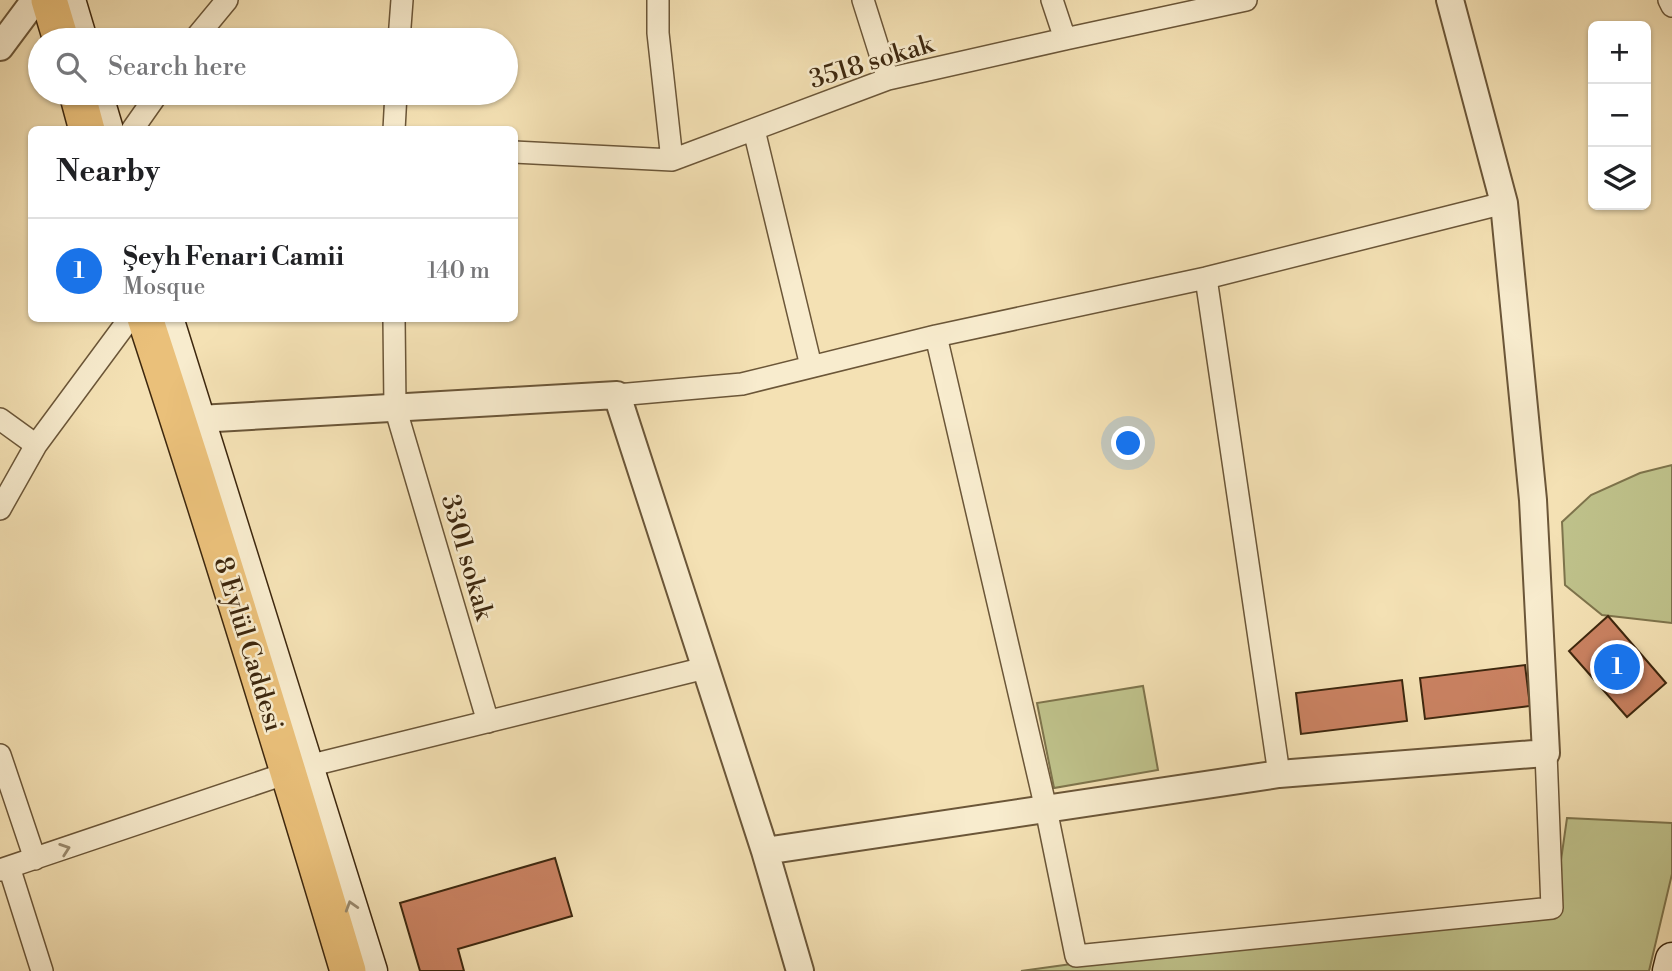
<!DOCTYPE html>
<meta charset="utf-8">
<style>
body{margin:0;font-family:"Libre Bodoni",serif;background:#f2f2f2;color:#202124}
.controls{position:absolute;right:21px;top:21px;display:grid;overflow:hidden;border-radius:10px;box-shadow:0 2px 5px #0004}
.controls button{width:63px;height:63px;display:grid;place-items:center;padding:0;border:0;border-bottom:2px solid #e0e0e0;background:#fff;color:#202124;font:35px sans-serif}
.you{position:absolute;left:1129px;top:444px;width:24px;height:24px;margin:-18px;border:5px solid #fff;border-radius:50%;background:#1a73e8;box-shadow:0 0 0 10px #1a73e833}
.badge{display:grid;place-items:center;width:46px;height:46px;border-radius:50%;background:#1a73e8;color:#fff;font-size:23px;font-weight:700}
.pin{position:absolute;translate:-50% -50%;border:4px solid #fff;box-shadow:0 2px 7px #0006}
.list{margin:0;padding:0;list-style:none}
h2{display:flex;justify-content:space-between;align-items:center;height:91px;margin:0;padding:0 28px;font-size:30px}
h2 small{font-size:23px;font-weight:400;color:#757577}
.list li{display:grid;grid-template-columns:46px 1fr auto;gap:21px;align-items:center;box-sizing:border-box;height:105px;padding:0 28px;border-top:2px solid #e0e0e0}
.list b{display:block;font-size:26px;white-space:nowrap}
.list p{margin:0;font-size:23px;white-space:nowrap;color:#757577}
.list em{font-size:23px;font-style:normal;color:#757577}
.icon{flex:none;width:38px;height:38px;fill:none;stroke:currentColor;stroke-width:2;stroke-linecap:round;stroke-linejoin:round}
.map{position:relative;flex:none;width:1672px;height:971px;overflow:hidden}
.search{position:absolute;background:#fff;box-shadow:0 2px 5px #0004;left:28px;top:28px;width:490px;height:77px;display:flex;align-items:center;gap:18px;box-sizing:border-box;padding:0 24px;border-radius:38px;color:#757577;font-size:26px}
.panel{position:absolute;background:#fff;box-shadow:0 2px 5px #0004;left:28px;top:126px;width:490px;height:196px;border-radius:10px}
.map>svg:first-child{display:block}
</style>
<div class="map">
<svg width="1672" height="971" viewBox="0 0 1672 971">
<rect width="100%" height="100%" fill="#f4e1b4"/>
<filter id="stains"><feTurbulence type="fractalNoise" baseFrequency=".00286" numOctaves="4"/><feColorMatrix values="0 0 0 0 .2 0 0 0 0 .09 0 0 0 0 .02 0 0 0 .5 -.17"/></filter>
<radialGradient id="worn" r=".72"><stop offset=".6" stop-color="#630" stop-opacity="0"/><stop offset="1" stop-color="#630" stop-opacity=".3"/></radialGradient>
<path fill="#bfc28b" stroke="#7e744c" stroke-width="2" d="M1672,465V623L1602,615L1565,585L1562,522L1591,495L1640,473Z
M1143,686L1158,770L1054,788L1037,703Z
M1567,818L1672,823V874L1649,971H1021L1086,962L1553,916Z"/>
<path fill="#ca8262" stroke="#3d270e" stroke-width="2" d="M1608,616L1666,683L1627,717L1569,651Z
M1525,665L1530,706L1425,719L1420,678Z
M1402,680L1407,721L1301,734L1296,693Z
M555,858L572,916L458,949L464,971H420L400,903Z"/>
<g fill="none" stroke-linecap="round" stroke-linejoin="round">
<g stroke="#6b5638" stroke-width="24">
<path id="minor" d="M658,0V33L672,160
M863,0L888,79
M1052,0L1065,39
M1669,0L1672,6
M194,40L227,0
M399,40L402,0
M132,130L158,93
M394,130L396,93
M754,130L811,366
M514,152L672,160L888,79L1065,39L1246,0
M1206,278L1279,774
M394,318L395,407L488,722
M936,336L1046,809L1076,956L1552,908L1546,753
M617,395L742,384L936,336L1206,278L1504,203
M0,419L36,445
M0,509L36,445L130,318
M0,755L35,859
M9,867L42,971
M0,870L308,766L705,668"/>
</g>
<g stroke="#6b5638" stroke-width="30">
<path id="tertiary" d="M0,47L35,0
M181,420L617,395L765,851L800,971
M765,851L1279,774L1546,753L1533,500L1504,203L1450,0"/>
</g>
<g stroke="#3d270e" stroke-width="35">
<path id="secondary" d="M69,0L81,40
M96,93L107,130
M167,318L371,971
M1669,971L1672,959"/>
</g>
<g stroke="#3d270e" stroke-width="38">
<path id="primary" d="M49,0L61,40
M77,93L87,130
M145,318C216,535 283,753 348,971"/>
</g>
<use href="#minor" stroke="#f8ecce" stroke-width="21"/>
<use href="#tertiary" stroke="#f8ecce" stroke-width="26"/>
<use href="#secondary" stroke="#f8ecce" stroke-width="32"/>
<use href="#primary" stroke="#eac07a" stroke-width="35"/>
</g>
<defs><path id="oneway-chevron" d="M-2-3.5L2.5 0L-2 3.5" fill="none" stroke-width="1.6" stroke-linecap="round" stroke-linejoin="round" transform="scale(1.75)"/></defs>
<g stroke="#9a8a6e">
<use href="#oneway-chevron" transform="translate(65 849) rotate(-19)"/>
<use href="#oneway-chevron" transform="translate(351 906) rotate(-107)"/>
</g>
<g text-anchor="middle" stroke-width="5" stroke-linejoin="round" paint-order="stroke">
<g font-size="26" fill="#3d270e" stroke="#f8ecce">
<text transform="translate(871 61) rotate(-17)" y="9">3518 sokak</text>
<text transform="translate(468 557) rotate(74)" y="9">3301 sokak</text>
<text transform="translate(249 644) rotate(73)" y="9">8 Eylül Caddesi</text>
</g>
</g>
<rect width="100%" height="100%" filter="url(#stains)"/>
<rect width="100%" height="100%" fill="url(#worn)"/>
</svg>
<div class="controls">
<button>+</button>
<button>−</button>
<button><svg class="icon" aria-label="layers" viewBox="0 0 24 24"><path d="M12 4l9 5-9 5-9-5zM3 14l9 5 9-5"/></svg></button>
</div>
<div class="you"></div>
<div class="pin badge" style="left:1617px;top:667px">1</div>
<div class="search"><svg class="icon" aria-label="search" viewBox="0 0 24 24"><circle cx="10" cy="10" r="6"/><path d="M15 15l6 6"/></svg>Search here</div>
<section class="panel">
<h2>Nearby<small></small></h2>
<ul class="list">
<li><span class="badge">1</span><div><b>Şeyh Fenari Camii</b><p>Mosque</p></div><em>140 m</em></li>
</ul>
</section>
</div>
